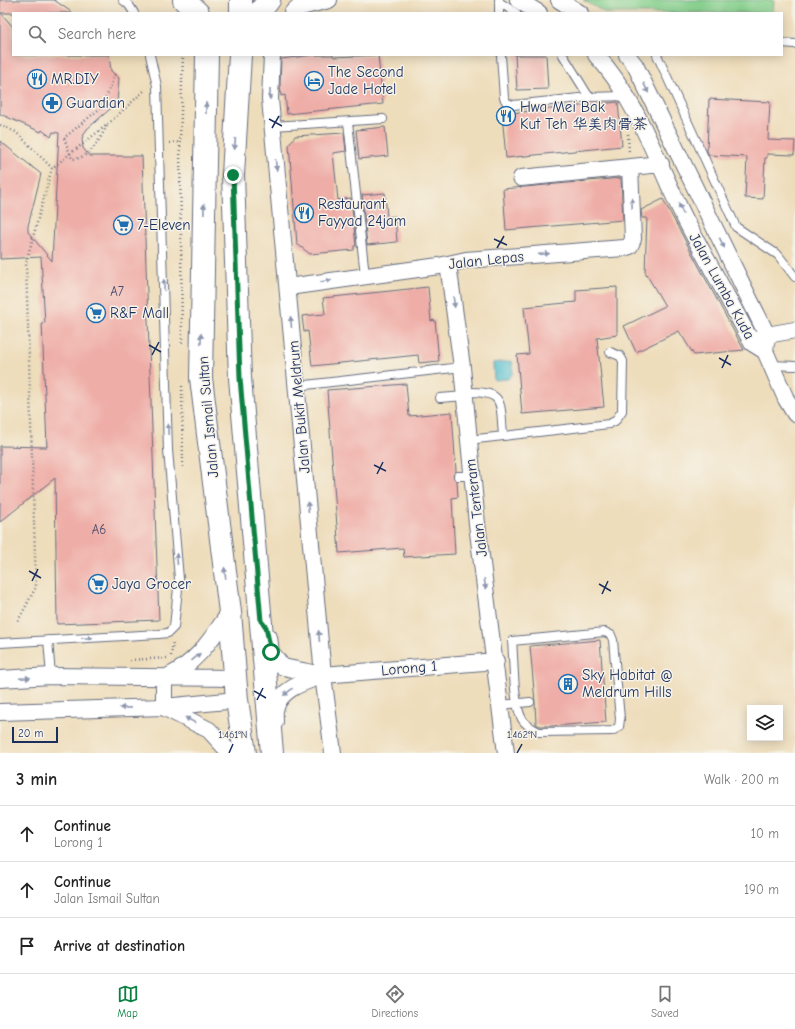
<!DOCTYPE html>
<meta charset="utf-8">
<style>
body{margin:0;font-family:"Comic Neue","LXGW WenKai TC",sans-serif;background:#f6f6f6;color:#222}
.controls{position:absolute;right:12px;bottom:12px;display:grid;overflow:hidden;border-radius:0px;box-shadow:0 2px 10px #0003}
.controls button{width:36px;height:36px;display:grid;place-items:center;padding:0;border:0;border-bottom:1px solid #e0e0e0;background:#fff;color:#222;font:20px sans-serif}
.scale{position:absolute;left:12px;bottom:10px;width:46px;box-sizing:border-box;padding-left:4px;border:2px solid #1b2f5e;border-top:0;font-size:11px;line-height:14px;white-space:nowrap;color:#1b2f5e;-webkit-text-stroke:3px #f7f3e8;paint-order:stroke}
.stop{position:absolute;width:12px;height:12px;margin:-9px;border:3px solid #0b8043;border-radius:50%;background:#fff}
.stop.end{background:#0b8043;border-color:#fff;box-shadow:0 1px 4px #0008}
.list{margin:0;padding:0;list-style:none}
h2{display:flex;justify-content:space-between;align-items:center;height:52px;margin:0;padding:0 16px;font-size:17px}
h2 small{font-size:13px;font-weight:400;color:#767676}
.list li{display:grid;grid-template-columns:26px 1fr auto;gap:12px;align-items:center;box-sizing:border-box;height:56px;padding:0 16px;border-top:1px solid #e0e0e0}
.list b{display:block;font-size:15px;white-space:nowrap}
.list p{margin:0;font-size:13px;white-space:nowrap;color:#767676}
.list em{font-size:13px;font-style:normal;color:#767676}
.icon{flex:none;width:22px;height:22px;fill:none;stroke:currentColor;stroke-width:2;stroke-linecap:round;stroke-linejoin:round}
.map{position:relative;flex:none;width:795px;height:753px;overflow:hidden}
.search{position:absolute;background:#fff;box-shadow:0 2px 10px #0003;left:12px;right:12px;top:12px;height:44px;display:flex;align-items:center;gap:10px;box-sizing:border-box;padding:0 14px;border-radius:0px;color:#767676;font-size:15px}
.sheet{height:220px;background:#fff}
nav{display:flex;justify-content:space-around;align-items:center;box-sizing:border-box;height:56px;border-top:1px solid #e0e0e0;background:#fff;font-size:11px;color:#767676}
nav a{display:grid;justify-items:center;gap:2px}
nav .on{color:#0b8043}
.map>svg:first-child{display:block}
</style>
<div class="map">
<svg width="795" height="753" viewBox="0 0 795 753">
<rect width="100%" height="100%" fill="#f7f3e8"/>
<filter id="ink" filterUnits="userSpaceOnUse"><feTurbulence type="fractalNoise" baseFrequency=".025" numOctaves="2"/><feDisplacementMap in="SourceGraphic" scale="8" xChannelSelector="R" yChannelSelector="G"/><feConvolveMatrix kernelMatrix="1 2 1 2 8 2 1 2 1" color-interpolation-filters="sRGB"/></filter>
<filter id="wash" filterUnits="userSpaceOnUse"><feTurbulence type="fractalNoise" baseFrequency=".012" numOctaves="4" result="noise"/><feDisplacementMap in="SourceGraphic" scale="16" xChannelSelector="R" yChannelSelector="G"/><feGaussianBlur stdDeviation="0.9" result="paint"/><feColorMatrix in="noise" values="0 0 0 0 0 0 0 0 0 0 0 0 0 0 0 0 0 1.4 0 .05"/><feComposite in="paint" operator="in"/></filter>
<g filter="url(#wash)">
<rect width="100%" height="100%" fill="#edb"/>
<path fill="#85d08d" stroke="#508076" d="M583,0H774L773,13H606Z"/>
<path fill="#54c0cf" stroke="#387896" d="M512,361L513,373L508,379L494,380L493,363Z"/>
<g id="blocks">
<path fill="#efada7" d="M0,0H54L73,13H1L13,27V55H109L111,71L119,78L117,103L87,129L82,138L83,148L89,156H142L159,620L57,624L55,478L0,522V446L47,447L42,322L45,323L41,257L0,259V141L41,174L28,226V232L52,261L59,133L53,132L51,137L42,130L41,132L0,114Z
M313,55H333L334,57L378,55L383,104L287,114L285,95L281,96L280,84L281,59Z
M515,55H546L548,89L517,90Z
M709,99L770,102L768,140L795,141L794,155L767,154V158H765L763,199L745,198L747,157L709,155L707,151Z
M618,102L622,146L506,158L502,114Z
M385,127L388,156L359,159L356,130Z
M344,133L346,151L333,153L338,200L351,198L356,246H354V250L310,254L297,244L289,145L295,136Z
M621,178L623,220L506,230L503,189Z
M385,193L387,217L395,216L397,242L367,245L362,195Z
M663,199L681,233L744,350L694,355L679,331L636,352L624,326L665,306L645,272L647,218H642L641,210Z
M428,287L431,321L435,320L439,361L419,363L418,355L312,366L308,331L304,332L302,316L325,314L323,298Z
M617,287V335L597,338L604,407L522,414L517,355L529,354L524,307L576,302V290Z
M406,384L409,416L452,412L456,471L453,476L457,481L458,497L452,498L455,554L404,557L403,548L339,553L327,390Z
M600,640L606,722L552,726H540L536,724L535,702L530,646Z"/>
</g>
</g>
<g filter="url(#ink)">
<use href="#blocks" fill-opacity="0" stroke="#656c7f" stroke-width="1"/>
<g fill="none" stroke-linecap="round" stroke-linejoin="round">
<g stroke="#656c7f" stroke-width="10">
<path id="service" d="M123,0L129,5L134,13
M499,0V13
M499,2L516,13
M782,43L795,44
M501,55L504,98L507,103L513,105L589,97L625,96
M563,55L589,97
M657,55L736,227L778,255L795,277
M348,122L365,275
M273,126L383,119
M771,365L795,366
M297,386L462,367
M464,392C505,391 500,400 503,436
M440,398L465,396
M468,440L609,424L615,421L622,411L623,361L620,356L610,352
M458,476H472
M605,632L611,635L613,640L620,719L619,727L612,731L539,732C533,729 525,725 522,719C513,704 514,659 512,641Z
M48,640L51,676
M0,643L159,634L168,633L174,627L179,579L168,450L157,86L150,55
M501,705L530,702"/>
</g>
<g stroke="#656c7f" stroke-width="18">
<path id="minor" d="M518,0L539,13
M559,0L580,13
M292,13L297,8L329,0
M272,55L270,99L323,675L333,753
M596,55C636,97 658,165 684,217C706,259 730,301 752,343L765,351
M627,55L635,65L767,335L765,351
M521,178L661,164
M448,264L462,367L477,524L506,753
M288,287L439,266L466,260L624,248L630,246L633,239L630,167
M757,340L767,335L795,330
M765,351L786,399L795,414
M269,637L271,652L283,667L323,675L496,661
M167,677C198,662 211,639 230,612
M164,678V707
M0,679L51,676L235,678
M165,708L209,730L230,753
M0,712L164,707L237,700
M275,722C275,718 274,711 276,707C282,688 305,682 321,676"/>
</g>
<g stroke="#656c7f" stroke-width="24">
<path id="primary" d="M184,0L198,13
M241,13V0
M259,13L269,0
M207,55L201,378L230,612L237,700L245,753
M240,55L233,175L240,378L272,753"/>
</g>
<path stroke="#656c7f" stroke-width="2.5" stroke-dasharray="1 3" stroke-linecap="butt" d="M0,125L16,132L52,168
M107,126C99,140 90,159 72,159L64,138L103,106L115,74
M628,134L629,153
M169,143L180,142
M182,343L180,142L183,55
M182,386L183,467
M18,621L36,587L26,263L52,168L108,124L145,90
M171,656L173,642
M130,660L167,658"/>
<use href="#service" stroke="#fff" stroke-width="8"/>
<use href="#minor" stroke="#fff" stroke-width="16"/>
<use href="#primary" stroke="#fff" stroke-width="22"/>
</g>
<defs><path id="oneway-solid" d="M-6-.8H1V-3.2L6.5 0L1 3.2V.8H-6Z"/></defs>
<g fill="#8d97ae">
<use href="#oneway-solid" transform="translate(646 88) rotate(64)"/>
<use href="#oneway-solid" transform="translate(270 94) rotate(90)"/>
<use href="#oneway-solid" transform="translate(206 108) rotate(-89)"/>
<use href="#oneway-solid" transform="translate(235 144) rotate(94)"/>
<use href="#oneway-solid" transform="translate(276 165) rotate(85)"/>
<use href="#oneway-solid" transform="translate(632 203) rotate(-92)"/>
<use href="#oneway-solid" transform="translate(204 209) rotate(-89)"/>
<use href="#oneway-solid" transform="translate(681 209) rotate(-114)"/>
<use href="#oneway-solid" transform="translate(722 243) rotate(64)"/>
<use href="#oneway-solid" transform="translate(544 254) rotate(-4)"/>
<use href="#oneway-solid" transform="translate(326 281) rotate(-9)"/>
<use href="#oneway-solid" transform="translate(164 285) rotate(-92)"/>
<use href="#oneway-solid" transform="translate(454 302) rotate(82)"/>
<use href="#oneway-solid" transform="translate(291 322) rotate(-95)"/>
<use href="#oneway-solid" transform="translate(201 339) rotate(-89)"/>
<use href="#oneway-solid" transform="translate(168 429) rotate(-92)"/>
<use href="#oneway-solid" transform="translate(308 507) rotate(-95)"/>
<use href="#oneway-solid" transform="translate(177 559) rotate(-95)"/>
<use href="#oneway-solid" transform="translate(225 573) rotate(-97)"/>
<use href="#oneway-solid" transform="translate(485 584) rotate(82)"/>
<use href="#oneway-solid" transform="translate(319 636) rotate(-95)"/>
<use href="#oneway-solid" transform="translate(87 638) rotate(-3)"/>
<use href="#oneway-solid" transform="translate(196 657) rotate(-41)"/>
<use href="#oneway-solid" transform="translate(25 678) rotate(-3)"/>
<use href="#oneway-solid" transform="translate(288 692) rotate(142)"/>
<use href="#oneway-solid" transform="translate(125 708) rotate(179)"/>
<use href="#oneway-solid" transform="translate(190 720) rotate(-151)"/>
</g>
</g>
<g fill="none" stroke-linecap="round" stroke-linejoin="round" filter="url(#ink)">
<path stroke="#0b8043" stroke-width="5" d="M233,175L240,378L261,621L266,627L271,652"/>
</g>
<path fill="none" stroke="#1b2f5e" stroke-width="1.5" d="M269,119L282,126M272,128L279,116M494,239L507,245M497,248L504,236M149,345L161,352M152,355L159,342M719,358L731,365M722,368L728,355M374,465L386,471M377,474L383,462M29,571L41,578M32,581L38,569M599,584L611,591M602,594L608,581M254,691L266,698M257,700L263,688M229,753L233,744M517,753L522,744"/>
<defs>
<g id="restaurant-ring" transform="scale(1)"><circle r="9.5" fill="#f7f3e8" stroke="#1f6fb2" stroke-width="1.5"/><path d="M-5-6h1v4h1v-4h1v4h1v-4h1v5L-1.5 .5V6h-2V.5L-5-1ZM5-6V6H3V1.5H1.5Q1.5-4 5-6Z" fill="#1f6fb2"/></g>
<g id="hotel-ring" transform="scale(1)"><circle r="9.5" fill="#f7f3e8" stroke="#1f6fb2" stroke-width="1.5"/><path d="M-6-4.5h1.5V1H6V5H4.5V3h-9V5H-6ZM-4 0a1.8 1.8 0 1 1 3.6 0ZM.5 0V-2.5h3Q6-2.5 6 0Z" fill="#1f6fb2"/></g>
<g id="pharmacy-ring" transform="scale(1)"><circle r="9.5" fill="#f7f3e8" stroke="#1f6fb2" stroke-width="1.5"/><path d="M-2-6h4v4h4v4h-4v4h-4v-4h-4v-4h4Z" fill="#1f6fb2"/></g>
<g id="supermarket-ring" transform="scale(1)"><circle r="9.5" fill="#f7f3e8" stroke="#1f6fb2" stroke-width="1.5"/><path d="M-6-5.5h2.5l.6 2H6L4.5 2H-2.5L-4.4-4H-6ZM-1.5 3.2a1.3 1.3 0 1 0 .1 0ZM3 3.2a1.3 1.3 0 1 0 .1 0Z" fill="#1f6fb2"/></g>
<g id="building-ring" transform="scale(1)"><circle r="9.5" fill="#f7f3e8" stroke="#1f6fb2" stroke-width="1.5"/><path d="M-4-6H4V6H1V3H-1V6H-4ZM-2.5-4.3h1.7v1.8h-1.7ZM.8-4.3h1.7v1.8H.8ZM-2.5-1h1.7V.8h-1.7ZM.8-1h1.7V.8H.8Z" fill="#1f6fb2"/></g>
</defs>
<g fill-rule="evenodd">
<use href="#restaurant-ring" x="37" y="79"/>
<use href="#hotel-ring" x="314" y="81"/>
<use href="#pharmacy-ring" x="52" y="103"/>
<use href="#restaurant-ring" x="506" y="116"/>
<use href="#restaurant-ring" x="304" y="213"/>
<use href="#supermarket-ring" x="123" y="225"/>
<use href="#supermarket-ring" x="96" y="313"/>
<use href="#supermarket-ring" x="98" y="584"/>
<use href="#building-ring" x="568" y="684"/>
</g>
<g text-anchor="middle" stroke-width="3" stroke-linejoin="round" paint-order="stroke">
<g font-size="13" fill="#504e70">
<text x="117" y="296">A7</text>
<text x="99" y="534">A6</text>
</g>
<g font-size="15" fill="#1b2f5e" stroke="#f7f3e8" text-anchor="start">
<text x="328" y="77">The Second<tspan x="328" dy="17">Jade Hotel</tspan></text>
<text x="51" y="84">MR.DIY</text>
<text x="66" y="108">Guardian</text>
<text x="520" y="112">Hwa Mei Bak<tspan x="520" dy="17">Kut Teh 华美肉骨茶</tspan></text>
<text x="318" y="209">Restaurant<tspan x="318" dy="17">Fayyad 24jam</tspan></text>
<text x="137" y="230">7-Eleven</text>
<text x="110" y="318">R&amp;F Mall</text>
<text x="112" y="589">Jaya Grocer</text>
<text x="582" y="680">Sky Habitat @<tspan x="582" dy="17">Meldrum Hills</tspan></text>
</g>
<g font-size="15" fill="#1b2f5e" stroke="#f7f3e8">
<text transform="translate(486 260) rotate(-6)" y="5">Jalan Lepas</text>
<text transform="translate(722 286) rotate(61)" y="5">Jalan Lumba Kuda</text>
<text transform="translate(299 407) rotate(-95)" y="5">Jalan Bukit Meldrum</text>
<text transform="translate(208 417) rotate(-95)" y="5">Jalan Ismail Sultan</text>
<text transform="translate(476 508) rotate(-97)" y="5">Jalan Tenteram</text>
<text transform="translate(409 668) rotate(-5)" y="5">Lorong 1</text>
</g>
</g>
<g font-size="10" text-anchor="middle" fill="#1b2f5e" stroke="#f7f3e8" stroke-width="3" stroke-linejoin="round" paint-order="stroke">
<text x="233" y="738">1.461°N</text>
<text x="522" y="738">1.462°N</text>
</g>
</svg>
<div class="controls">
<button><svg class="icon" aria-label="layers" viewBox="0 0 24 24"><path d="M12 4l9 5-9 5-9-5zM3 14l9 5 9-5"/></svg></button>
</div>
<div class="scale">20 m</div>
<div class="stop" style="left:271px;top:652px"></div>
<div class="stop end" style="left:233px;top:175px"></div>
<div class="search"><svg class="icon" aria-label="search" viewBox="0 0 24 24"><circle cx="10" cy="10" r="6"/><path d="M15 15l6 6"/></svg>Search here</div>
</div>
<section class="sheet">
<h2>3 min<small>Walk · 200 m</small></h2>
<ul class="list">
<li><svg class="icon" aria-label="ahead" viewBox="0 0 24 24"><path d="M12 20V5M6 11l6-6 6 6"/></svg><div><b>Continue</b><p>Lorong 1</p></div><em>10 m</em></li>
<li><svg class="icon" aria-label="ahead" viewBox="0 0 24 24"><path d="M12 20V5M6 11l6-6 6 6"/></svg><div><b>Continue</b><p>Jalan Ismail Sultan</p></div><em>190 m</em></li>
<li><svg class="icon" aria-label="arrive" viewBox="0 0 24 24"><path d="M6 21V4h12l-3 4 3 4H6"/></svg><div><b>Arrive at destination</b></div></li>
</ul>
</section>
<nav>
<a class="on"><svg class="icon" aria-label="map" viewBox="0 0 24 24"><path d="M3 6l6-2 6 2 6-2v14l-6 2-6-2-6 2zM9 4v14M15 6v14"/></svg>Map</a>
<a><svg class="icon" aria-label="directions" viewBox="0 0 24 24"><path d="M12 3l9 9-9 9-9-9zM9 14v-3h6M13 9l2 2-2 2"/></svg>Directions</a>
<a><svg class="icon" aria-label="saved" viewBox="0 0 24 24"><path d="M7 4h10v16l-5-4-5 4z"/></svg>Saved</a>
</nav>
